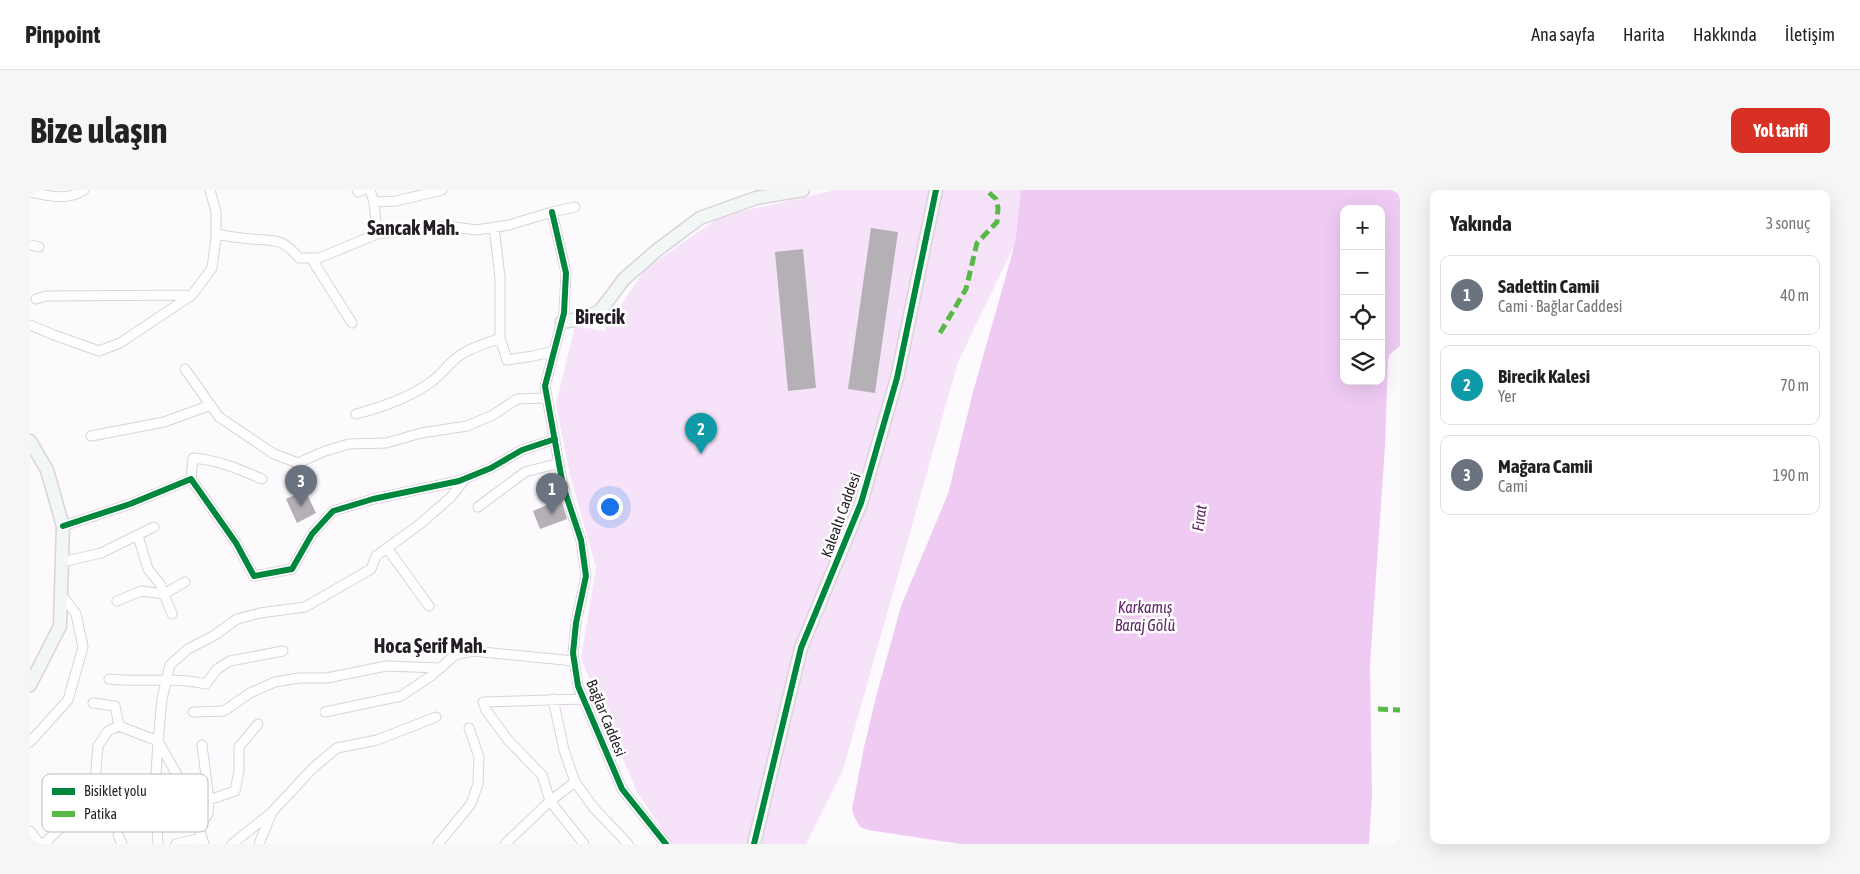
<!DOCTYPE html>
<html lang="tr">
<meta charset="utf-8">
<style>
body{margin:0;font-family:"Asap Condensed",sans-serif;background:#f6f6f6;color:#222}
.controls{position:absolute;right:15px;top:15px;display:grid;overflow:hidden;border-radius:10px;box-shadow:0 5px 20px #0002}
.controls button{width:45px;height:45px;display:grid;place-items:center;padding:0;border:0;border-bottom:1px solid #e0e0e0;background:#fff;color:#222;font:25px sans-serif}
.you{position:absolute;left:579px;top:316px;width:18px;height:18px;margin:-12px;border:4px solid #fff;border-radius:50%;background:#1a73e8;box-shadow:0 0 0 8px #1a73e833}
.badge{display:grid;place-items:center;width:32px;height:32px;border-radius:50%;background:#d93025;color:#fff;font-size:16px;font-weight:700}
.pin{position:absolute;translate:-50% -41px;filter:drop-shadow(0 1px 2px #0008)}
.pin::after{content:'';position:absolute;top:26px;width:18px;height:15px;background:inherit;clip-path:polygon(0 0,100% 0,50% 100%)}
.list{margin:0;padding:0;list-style:none}
h2{display:flex;justify-content:space-between;align-items:center;height:65px;margin:0;padding:0 20px;font-size:21px}
h2 small{font-size:16px;font-weight:400;color:#767676}
.list li{display:grid;grid-template-columns:32px 1fr auto;gap:15px;align-items:center;box-sizing:border-box;height:80px;margin:0 10px 10px;padding:0 10px;border:1px solid #e0e0e0;border-radius:10px}
.list b{display:block;font-size:19px;white-space:nowrap}
.list p{margin:0;font-size:16px;white-space:nowrap;color:#767676}
.list em{font-size:16px;font-style:normal;color:#767676}
.icon{flex:none;width:28px;height:28px;fill:none;stroke:currentColor;stroke-width:2;stroke-linecap:round;stroke-linejoin:round}
.map{position:relative;flex:none;width:1370px;height:654px;overflow:hidden;border-radius:10px}
header{display:flex;align-items:center;gap:30px;box-sizing:border-box;height:70px;padding:0 25px;background:#fff;border-bottom:1px solid #e0e0e0}
header strong{font-size:24px}
nav{display:flex;gap:28px;margin-inline-start:auto;font-size:18px}
.intro{display:flex;align-items:center;justify-content:space-between;box-sizing:border-box;height:120px;padding:0 30px}
h1{margin:0;font-size:35px}
.button{padding:12px 22px;border-radius:10px;background:#d93025;color:#fff;font-size:18px;font-weight:700}
main{display:flex;gap:30px;padding:0 30px}
aside{flex:1;background:#fff;border-radius:10px;box-shadow:0 5px 20px #0002}
.map>svg:first-child{display:block}
</style>
<header>
<strong>Pinpoint</strong>
<nav><a>Ana sayfa</a><a>Harita</a><a>Hakkında</a><a>İletişim</a></nav>
</header>
<div class="intro"><h1>Bize ulaşın</h1><a class="button">Yol tarifi</a></div>
<main>
<div class="map">
<svg width="1370" height="654" viewBox="0 0 1370 654">
<rect width="100%" height="100%" fill="#fcfafd"/>
<path fill="#f6e3f9" d="M805,0H1008L1006,10L928,172L813,580L776,654H642L606,600L551,468L566,377L540,285L526,214L545,136L574,141L615,79L691,26Z"/>
<path fill="#efcbf4" fill-rule="evenodd" d="M991,0H1370V156L1360,164L1358,170L1355,256L1340,474L1342,605L1339,654H930L838,640L830,637L824,626L822,619L834,557L847,503L871,416L918,304L943,202L981,68L986,47ZM1314,19H1351V191H1314Z"/>
<path fill="#b4b0b5" d="M841,38L868,42L845,203L818,199Z
M773,59L786,198L758,201L745,62Z
M275,300L286,323L267,333L256,309Z
M531,309L537,329L510,339L503,321Z"/>
<g fill="none" stroke-linecap="round" stroke-linejoin="round">
<g stroke="#d8d4da" stroke-width="11">
<path id="street" d="M327,0L328,2L333,0
M340,0L344,12L347,44
M0,2C18,6 38,11 54,0
M344,12L366,11L412,0
M522,22L536,83L534,123L515,196L533,296L551,350L556,386L546,433L543,463L548,496L592,599L636,654
M464,37L470,87V148
M186,44C197,46 209,48 221,49C246,51 251,47 269,68H289L347,44L417,36L446,40L479,35L522,22L545,17
M0,55L9,57
M281,68L322,133
M6,109L16,106L160,105
M0,135L24,145L69,161L90,153L162,105L182,78L186,48V22L180,0
M155,179L189,227L244,264L268,273L295,261L319,254L356,253L391,243L437,236L463,225L487,209L517,208
M326,224C353,217 379,208 401,192C410,186 416,177 424,170C436,159 455,154 470,148L477,170L503,166L524,161
M61,246L134,232L181,215
M161,289L163,268C188,270 209,279 232,289
M448,317L495,282L529,273
M33,336L100,314L161,289L206,353L224,386L262,379L282,344L303,321L343,309L429,291L461,278L492,260L525,249
M108,346L118,379L130,394L142,424
M357,358L399,416
M32,372L71,363L124,337
M87,411L111,401L134,404L155,392
M79,489C113,493 142,486 176,494L187,479L200,471L253,461
M523,509L534,560L545,592L564,618L598,654
M553,509L453,512L456,520L478,550L512,585L520,611L554,654
M63,513L85,516L89,536L128,551L159,606L174,654
M163,522L194,521L220,503L245,492L269,488H297L356,476L410,478
M295,522L371,506L401,486L425,465L443,461L544,471
M0,552L38,510L53,457L46,424L31,404
M179,610L205,601L209,581V557L228,534
M169,637L178,624L179,610L172,555
M0,641L10,654
M88,645L92,654
M14,654L28,640L50,624L64,605L68,556L78,541L89,536
M128,654L125,602L128,551L132,509L140,475L158,459L185,445L207,429L230,423L275,417L341,379L346,366L390,334L421,307L435,289
M146,654L172,648
M202,654L241,623
M229,654L242,622L283,578L307,558L347,550L406,527
M408,654L441,614L448,594L449,567L439,538
M475,654L520,611L545,592"/>
</g>
<g stroke="#d8d4da" stroke-width="15">
<path id="secondary" d="M532,132L555,128L570,121L594,89L626,61L670,28L726,8L773,0
M0,251L17,280L33,336L30,436L0,495
M724,654L771,458L831,313L867,188L906,0"/>
</g>
<use href="#street" stroke="#fffeff" stroke-width="9"/>
<use href="#secondary" stroke="#f2f6f4" stroke-width="12"/>
<path stroke="#58b947" stroke-width="5" stroke-dasharray="10 5" stroke-linecap="butt" d="M910,143L936,99L947,53L967,32L968,18L966,9L956,0
M1348,519L1370,520"/>
<g stroke="#fff" stroke-width="9">
<path id="cycleway" d="M522,22L536,83L534,123L515,196L533,296L551,350L556,386L546,433L543,463L548,496L592,599L636,654
M33,336L100,314L161,289L206,353L224,386L262,379L282,344L303,321L343,309L429,291L461,278L492,260L525,249
M724,654L771,458L831,313L867,188L906,0"/>
</g>
<use href="#cycleway" stroke="#00873e" stroke-width="6"/>
</g>
<g text-anchor="middle" stroke-width="5" stroke-linejoin="round" paint-order="stroke">
<g font-size="15" fill="#241d25" stroke="#fff">
<text transform="translate(811 325) rotate(-70)" y="5">Kalealtı Caddesi</text>
<text transform="translate(576 528) rotate(68)" y="5">Bağlar Caddesi</text>
</g>
<g font-size="16" font-style="italic" fill="#602568" stroke="#fff">
<text transform="translate(1169 328) rotate(-82)" y="6">Fırat</text>
<text x="1115" y="423">Karkamış<tspan x="1115" dy="18">Baraj Gölü</tspan></text>
</g>
<g font-size="20" font-weight="bold" fill="#241d25" stroke="#fff">
<text x="383" y="45">Sancak Mah.</text>
<text x="570" y="134">Birecik</text>
<text x="400" y="463">Hoca Şerif Mah.</text>
</g>
</g>
<rect x="12" y="584" width="166" height="58" rx="8" fill="#fff" stroke="#bdbbbe" stroke-width="1"/>
<rect x="22" y="598" width="23" height="7" fill="#00873e"/>
<rect x="22" y="621" width="23" height="6" fill="#58b947"/>
<g font-size="14" fill="#241d25">
<text x="54" y="606">Bisiklet yolu</text>
<text x="54" y="629">Patika</text>
</g>
</svg>
<div class="controls">
<button>+</button>
<button>−</button>
<button><svg class="icon" aria-label="locate" viewBox="0 0 24 24"><circle cx="12" cy="12" r="6"/><path d="M12 2v4M12 18v4M2 12h4M18 12h4"/></svg></button>
<button><svg class="icon" aria-label="layers" viewBox="0 0 24 24"><path d="M12 4l9 5-9 5-9-5zM3 14l9 5 9-5"/></svg></button>
</div>
<div class="you"></div>
<div class="pin badge" style="left:522px;top:324px;background:#6b7280">1</div>
<div class="pin badge" style="left:671px;top:264px;background:#0f9aa8">2</div>
<div class="pin badge" style="left:271px;top:316px;background:#6b7280">3</div>
</div>
<aside>
<h2>Yakında<small>3 sonuç</small></h2>
<ul class="list">
<li><span class="badge" style="background:#6b7280">1</span><div><b>Sadettin Camii</b><p>Cami · Bağlar Caddesi</p></div><em>40 m</em></li>
<li><span class="badge" style="background:#0f9aa8">2</span><div><b>Birecik Kalesi</b><p>Yer</p></div><em>70 m</em></li>
<li><span class="badge" style="background:#6b7280">3</span><div><b>Mağara Camii</b><p>Cami</p></div><em>190 m</em></li>
</ul>
</aside>
</main>
